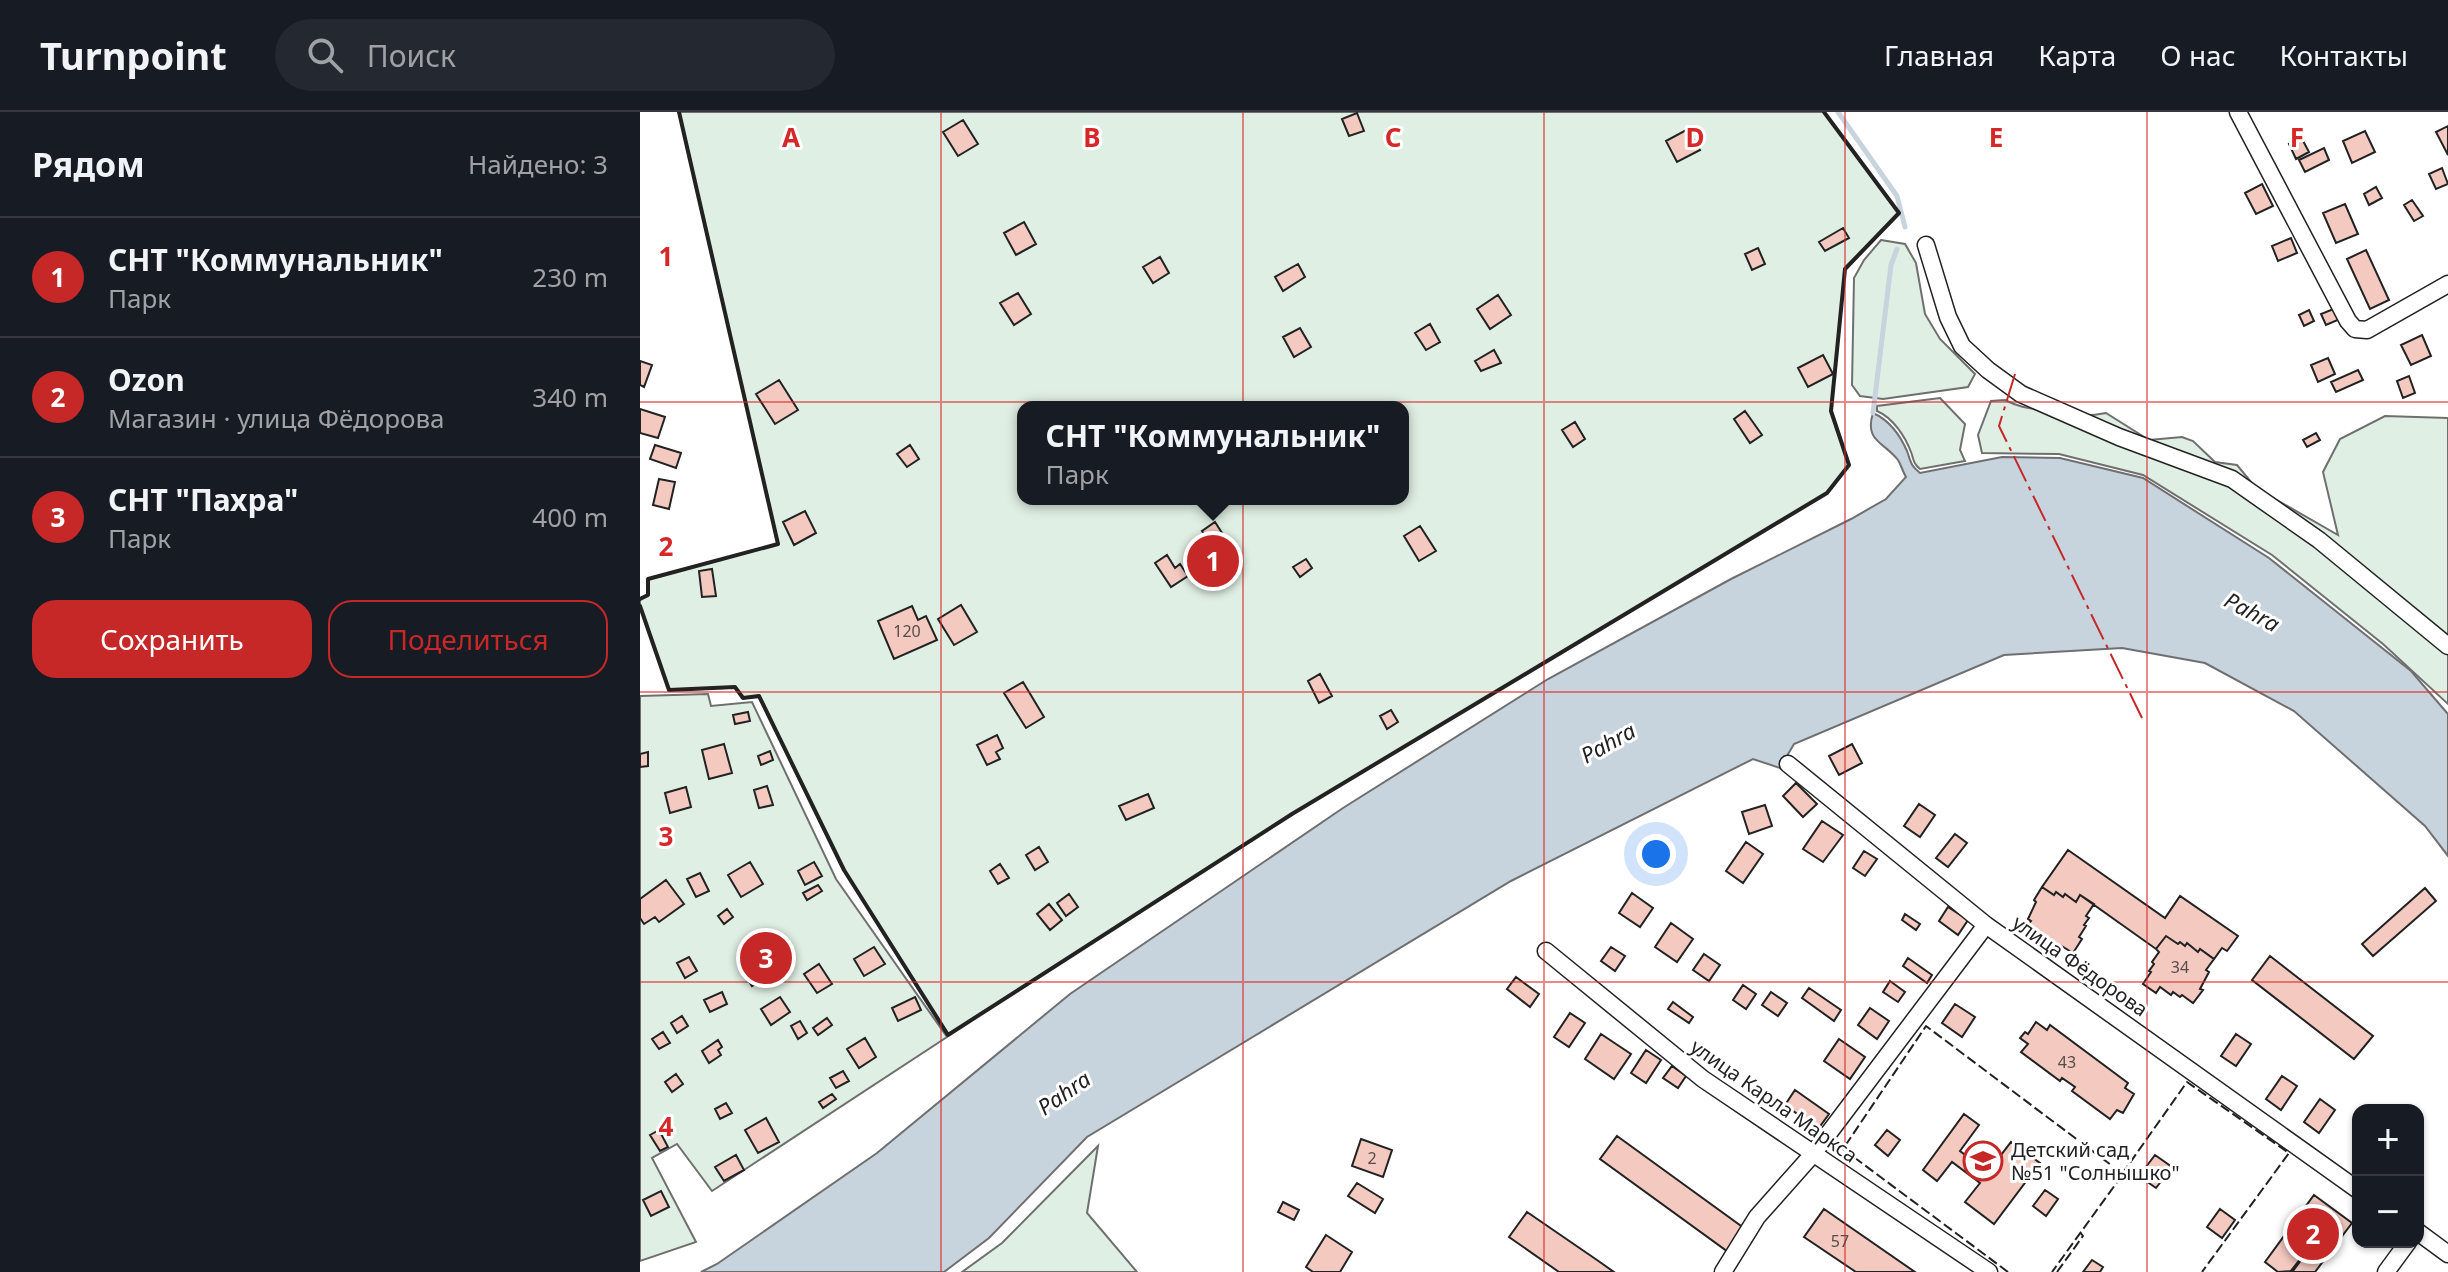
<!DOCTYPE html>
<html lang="ru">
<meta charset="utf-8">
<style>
body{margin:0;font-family:"Noto Sans",sans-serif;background:#242831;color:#f1f3f6}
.controls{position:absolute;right:24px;bottom:24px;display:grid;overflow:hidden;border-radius:16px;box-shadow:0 2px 6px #0004}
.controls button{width:72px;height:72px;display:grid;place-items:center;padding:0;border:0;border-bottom:2px solid #363941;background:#171b24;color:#f1f3f6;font:40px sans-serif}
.you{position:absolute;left:1016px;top:742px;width:28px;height:28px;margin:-20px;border:6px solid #fff;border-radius:50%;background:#1a73e8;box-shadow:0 0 0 12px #1a73e833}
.badge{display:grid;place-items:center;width:52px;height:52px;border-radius:50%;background:#c62828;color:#fff;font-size:26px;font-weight:700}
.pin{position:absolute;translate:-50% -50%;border:4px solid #fff;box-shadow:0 2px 8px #0006}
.popup{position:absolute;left:377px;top:289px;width:392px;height:104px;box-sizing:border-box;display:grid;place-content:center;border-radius:16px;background:#171b24;filter:drop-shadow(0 2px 6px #0005);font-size:26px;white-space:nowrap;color:#9ea1a6}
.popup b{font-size:30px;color:#f1f3f6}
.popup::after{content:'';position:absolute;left:50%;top:100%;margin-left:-16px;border:16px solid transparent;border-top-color:#171b24}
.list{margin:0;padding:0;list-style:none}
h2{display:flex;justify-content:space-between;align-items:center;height:104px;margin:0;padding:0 32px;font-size:34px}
h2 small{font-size:26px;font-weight:400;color:#9ea1a6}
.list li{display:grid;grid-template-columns:52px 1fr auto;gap:24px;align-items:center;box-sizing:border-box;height:120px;padding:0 32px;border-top:2px solid #363941}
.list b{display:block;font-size:30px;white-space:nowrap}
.list p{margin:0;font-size:26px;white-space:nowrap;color:#9ea1a6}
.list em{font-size:26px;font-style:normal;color:#9ea1a6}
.actions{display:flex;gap:16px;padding:24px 32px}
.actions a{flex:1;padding:18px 0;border:2px solid #c62828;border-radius:24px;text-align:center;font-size:28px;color:#c62828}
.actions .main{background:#c62828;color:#fff}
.icon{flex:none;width:44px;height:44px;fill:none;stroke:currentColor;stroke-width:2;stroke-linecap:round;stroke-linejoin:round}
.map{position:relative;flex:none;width:1808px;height:1160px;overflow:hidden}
header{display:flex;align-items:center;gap:48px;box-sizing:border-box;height:112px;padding:0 40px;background:#171b24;border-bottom:2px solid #363941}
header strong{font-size:38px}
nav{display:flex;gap:44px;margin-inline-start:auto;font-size:28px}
.search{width:560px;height:72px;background:#242831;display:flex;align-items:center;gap:20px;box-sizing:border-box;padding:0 28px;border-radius:44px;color:#9ea1a6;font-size:30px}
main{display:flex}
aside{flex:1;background:#171b24}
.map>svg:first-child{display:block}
</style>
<header>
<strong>Turnpoint</strong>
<div class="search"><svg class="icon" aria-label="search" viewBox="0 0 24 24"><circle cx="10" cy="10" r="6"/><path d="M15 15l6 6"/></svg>Поиск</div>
<nav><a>Главная</a><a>Карта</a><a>О нас</a><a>Контакты</a></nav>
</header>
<main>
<aside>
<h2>Рядом<small>Найдено: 3</small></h2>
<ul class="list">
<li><span class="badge">1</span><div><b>СНТ &quot;Коммунальник&quot;</b><p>Парк</p></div><em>230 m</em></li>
<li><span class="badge">2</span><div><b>Ozon</b><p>Магазин · улица Фёдорова</p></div><em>340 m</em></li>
<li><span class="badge">3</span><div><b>СНТ &quot;Пахра&quot;</b><p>Парк</p></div><em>400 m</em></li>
</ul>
<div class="actions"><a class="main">Сохранить</a><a>Поделиться</a></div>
</aside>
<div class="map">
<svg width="1808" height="1160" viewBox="0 0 1808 1160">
<rect width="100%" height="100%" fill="#fff"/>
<path fill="#e0efe3" stroke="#6f6f6f" stroke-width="2" fill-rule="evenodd" d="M39,0H1184L1259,101L1205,157L1191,299L1209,353L1187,381L652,702L308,923L204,758L119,585L103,586L94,575L29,578L0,494V487L8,483V467L138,432ZM383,295H763V387H383Z
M1241,128L1265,132L1276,151L1285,202L1300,227L1335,262L1328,275L1243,287L1220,284L1212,273L1214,166L1224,148Z
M1300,286L1325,312L1320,338L1325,349L1280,357C1273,351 1274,348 1271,340C1265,324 1253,306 1237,299V294Z
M1365,288C1383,297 1390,296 1409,299C1432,302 1442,306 1466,301L1509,328L1542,325L1553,329L1575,350L1597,353L1616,376L1698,423L1683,360L1700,327L1745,304L1808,306V592L1743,532L1632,443L1503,363L1419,342L1342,341L1338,323L1351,289Z
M68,582L71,594L112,590L196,767L307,925L72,1079L37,1032L12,1046L56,1130L0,1149V584Z
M458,1034L447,1101L497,1160H322L362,1131Z"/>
<path fill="#c7d3dd" stroke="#6f6f6f" stroke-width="2" d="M1233,301C1249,308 1260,323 1267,339C1271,350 1270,353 1280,361L1362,345L1420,346L1503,366L1629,446L1771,559L1808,602V744L1785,714L1654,599L1565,551L1482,536L1364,543L1154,632L1140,656L1113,647L871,769L447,1025L349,1126L304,1160H61L77,1152L237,1041L430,882L703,696L908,567L1091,467L1211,407L1246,387L1266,365C1263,360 1261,353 1258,348C1244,330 1224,329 1233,301Z"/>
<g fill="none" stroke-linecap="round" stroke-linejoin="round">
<path stroke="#c7d3dd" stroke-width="5" d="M1198,0L1257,84L1265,115
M1233,301L1251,153L1257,137"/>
</g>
<path fill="#f3c9c0" stroke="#222" stroke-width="2" d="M717,1L724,19L709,24L702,7Z
M323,8L338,32L318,44L303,20Z
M1808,14V43L1796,20Z
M1048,17L1060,38L1037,50L1026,29Z
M1725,19L1735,40L1712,51L1703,29Z
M1661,25L1669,40L1656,47L1649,32Z
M1684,36L1689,48L1665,60L1659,48Z
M1802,56L1808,72L1796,77L1789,62Z
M1622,72L1633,94L1616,102L1605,81Z
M1736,75L1742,86L1729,93L1724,82Z
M1772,88L1783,104L1774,109L1764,93Z
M1705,92L1718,122L1696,131L1683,101Z
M384,110L396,132L376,143L364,121Z
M1203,116L1209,126L1185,139L1179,130Z
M1651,126L1657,141L1638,149L1632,134Z
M1118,136L1125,152L1112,158L1105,142Z
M1726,138L1749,188L1730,197L1707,147Z
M520,145L529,161L513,171L503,155Z
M658,152L665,165L643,179L635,165Z
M378,181L391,202L374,213L360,191Z
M858,183L871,203L850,217L837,197Z
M1696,196L1700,207L1686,213L1681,202Z
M1669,198L1674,209L1664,214L1659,203Z
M790,212L800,230L786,238L775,221Z
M660,216L671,235L654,245L643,225Z
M1782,223L1791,244L1771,253L1761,233Z
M854,238L861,251L841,259L835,249Z
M1183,243L1193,262L1168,275L1158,256Z
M1688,246L1695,262L1678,270L1671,253Z
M0,249L12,253L4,275L0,273Z
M1718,258L1723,268L1696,280L1691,270Z
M1769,264L1775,281L1763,286L1757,269Z
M139,268L158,298L135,312L116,282Z
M0,297L25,305L18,326L0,321Z
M1105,299L1122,323L1110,331L1094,307Z
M935,310L945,327L933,335L922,318Z
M1676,321L1680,328L1667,335L1663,328Z
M15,333L41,341L36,356L10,347Z
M270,333L279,347L267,355L257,342Z
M19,367L35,370L29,397L13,393Z
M165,399L176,421L154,433L143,410Z
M575,410L582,421L569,429L562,419Z
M780,414L796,439L779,449L764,424Z
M527,443L535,456L540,452L548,464L531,475L515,451Z
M666,447L672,456L660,465L653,455Z
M72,457L76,484L62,485L59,459Z
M321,493L337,520L314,533L298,507Z
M272,494L278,508L286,504L297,528L254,547L238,509Z
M680,562L692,584L679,591L668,569Z
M383,570L404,605L386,616L364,581Z
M751,598L758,610L747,617L740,604Z
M108,600L110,609L95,612L93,603Z
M357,623L363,636L356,640L360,647L347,653L337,633Z
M84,632L92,661L69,667L62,638Z
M1212,632L1222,651L1199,663L1189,644Z
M130,639L133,648L121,653L118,644Z
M8,640V654L0,655V642Z
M1156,671L1177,692L1163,705L1143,684Z
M127,674L133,693L119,696L114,678Z
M46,675L51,695L30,701L25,681Z
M508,682L514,696L486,708L479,694Z
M1279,692L1295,703L1280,725L1264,714Z
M1125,693L1132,714L1109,722L1102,700Z
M1182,709L1203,723L1183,750L1163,737Z
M1315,722L1327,731L1308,755L1296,746Z
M1106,730L1123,742L1103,771L1086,759Z
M399,735L408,750L395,758L386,743Z
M1428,738L1525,806L1540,784L1598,824L1587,839L1582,836L1574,847L1560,837L1558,840L1547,831L1545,834L1540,830L1538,832L1526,824L1516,837L1440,783L1436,790L1425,782L1423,785L1416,780L1414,783L1402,775Z
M1224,739L1237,747L1225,764L1213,756Z
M110,750L123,772L101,785L88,763Z
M174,750L182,764L165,773L158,759Z
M360,752L369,766L358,772L350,759Z
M60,761L69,779L56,785L47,767Z
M26,768L44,792L19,810L15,805L4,812L0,806V787Z
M178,773L182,779L167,788L163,781Z
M1402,775L1414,783L1416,780L1423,785L1425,782L1436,790L1440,783L1454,792L1446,804L1449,806L1444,813L1446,814L1439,825L1442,827L1433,841L1420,833L1418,836L1413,832L1411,834L1399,827L1398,829L1383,819L1391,809L1388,807L1396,790L1394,788Z
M1785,776L1796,789L1733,844L1722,832Z
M992,781L1013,796L1000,815L979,801Z
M429,782L438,795L426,804L417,791Z
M409,792L422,808L410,818L397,802Z
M1308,795L1328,808L1318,823L1299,809Z
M87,797L93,805L84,812L78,804Z
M1265,802L1280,812L1276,818L1262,808Z
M1031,811L1053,827L1037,850L1015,835Z
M1526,824L1538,832L1540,830L1545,834L1547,831L1558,840L1560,837L1574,847L1566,858L1569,860L1560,877L1563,878L1553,891L1542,883L1540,885L1533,880L1531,883L1520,875L1516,881L1503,872L1511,860L1509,859L1514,852L1512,850L1519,840L1516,837Z
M234,835L245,852L224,864L214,847Z
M971,835L985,844L975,859L961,849Z
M127,838L137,854L127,860L129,863L112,874L100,855Z
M1064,842L1080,853L1069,869L1053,858Z
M1630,844L1733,924L1714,947L1612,868Z
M49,845L57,859L45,866L37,851Z
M1268,846L1292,863L1287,871L1263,854Z
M179,852L192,872L177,881L164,862Z
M876,865L899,882L890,895L867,877Z
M1250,869L1265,880L1258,890L1243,880Z
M1103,873L1116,882L1106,897L1093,888Z
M1169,876L1201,898L1194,909L1162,886Z
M82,880L87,892L70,900L64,888Z
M1131,880L1147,891L1138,904L1122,893Z
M140,885L150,900L131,913L121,897Z
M275,885L281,898L258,909L252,896Z
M1033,890L1053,905L1049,911L1028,897Z
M1315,892L1335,905L1322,925L1302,911Z
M1230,896L1249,909L1237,927L1218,913Z
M930,901L945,911L929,935L914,925Z
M42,904L48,914L37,921L31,911Z
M187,906L192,913L178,923L173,916Z
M160,909L167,921L158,927L151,914Z
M1396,910L1407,918L1410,913L1488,971L1485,976L1494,982L1483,1001L1477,998L1470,1007L1432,979L1435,975L1422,966L1420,969L1381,940L1388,932L1380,926L1385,920L1388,922Z
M23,920L30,931L19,937L12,927Z
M961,922L991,942L974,967L945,947Z
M1596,922L1611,932L1596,954L1581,944Z
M225,926L236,945L219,956L207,937Z
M1199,927L1225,945L1210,967L1184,949Z
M78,928L82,935L78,938L81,943L69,951L62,939Z
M1006,938L1021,948L1006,971L991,961Z
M1032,954L1046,964L1038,976L1023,966Z
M203,959L209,969L196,976L190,966Z
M36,962L43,972L32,980L25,970Z
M1642,964L1657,974L1641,998L1626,987Z
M1155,978L1189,1002L1178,1017L1145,993Z
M192,982L196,987L183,996L179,990Z
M1680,987L1695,998L1679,1021L1664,1010Z
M86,991L92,1001L80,1007L75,997Z
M1324,1002L1339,1013L1320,1039L1348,1060L1371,1030L1400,1051L1354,1112L1325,1090L1340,1071L1312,1050L1297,1069L1283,1058Z
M126,1006L139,1030L118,1041L105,1018Z
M19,1018L28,1035L20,1039L10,1023Z
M1247,1018L1260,1028L1248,1044L1235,1033Z
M977,1024L1108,1119L1091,1142L960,1047Z
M721,1027L752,1038L743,1065L712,1054Z
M96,1043L104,1058L84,1069L75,1055Z
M1515,1043L1532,1055L1516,1076L1499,1064Z
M717,1071L743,1087L735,1101L708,1084Z
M1405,1078L1418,1087L1406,1104L1393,1094Z
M21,1079L29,1095L11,1104L3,1088Z
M1674,1083L1712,1111L1675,1160H1650L1677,1126L1675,1124L1681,1117L1660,1102Z
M643,1090L659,1098L654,1108L638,1100Z
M1184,1097L1275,1160H1216L1164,1125Z
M1580,1097L1595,1108L1582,1126L1567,1115Z
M887,1100L957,1148L974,1160H919L869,1125Z
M1660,1102L1681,1117L1675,1124L1677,1126L1653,1159L1638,1160L1625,1150Z
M686,1123L712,1140L700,1160H673L666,1155Z
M1452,1148L1463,1155L1460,1160H1443Z"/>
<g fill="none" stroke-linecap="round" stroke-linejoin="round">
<g stroke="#222" stroke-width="19">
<path id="minor" d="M1598,0L1708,209L1715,217L1727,218L1808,172
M1286,133L1308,205L1322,234L1348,258L1381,282L1479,325L1592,367L1679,428L1808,534
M1148,652L1346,813L1718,1078
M906,839L1063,967L1349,1160
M1778,1120L1808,1142
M1083,1160L1117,1105L1173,1042L1346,813
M1746,1160L1768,1130"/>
</g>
<use href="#minor" stroke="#fff" stroke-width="16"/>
<path stroke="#222" stroke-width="2" stroke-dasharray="10 4" stroke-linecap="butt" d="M1482,1062L1547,970L1649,1041L1562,1160
M1368,1160L1203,1037L1286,914L1483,1062L1412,1160
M1417,1160L1443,1124L1440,1120"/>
<path stroke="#222" stroke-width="4" d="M0,487L8,483V467L138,432L39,0
M0,494L29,578L95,575L103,586L119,584L204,758L308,923L652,702L1187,381L1209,353L1191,299L1205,157L1259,101L1184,0"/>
<path stroke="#c62828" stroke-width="2" stroke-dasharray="28 6 4 6" stroke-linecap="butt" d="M1375,262L1359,314L1502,606"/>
</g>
<path fill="none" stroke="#d62828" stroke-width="2" stroke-opacity="0.55" d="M301,0V1160M603,0V1160M904,0V1160M1205,0V1160M1507,0V1160M0,290H1808M0,580H1808M0,870H1808"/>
<defs>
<g id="school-ring" transform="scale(2)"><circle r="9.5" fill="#fff" stroke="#c62828" stroke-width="1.5"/><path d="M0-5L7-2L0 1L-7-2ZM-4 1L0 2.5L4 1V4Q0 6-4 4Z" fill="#c62828"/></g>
</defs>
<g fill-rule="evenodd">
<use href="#school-ring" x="1343" y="1049"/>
</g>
<g text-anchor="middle" stroke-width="6" stroke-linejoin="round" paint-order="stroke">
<g font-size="16" fill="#564c4a">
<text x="267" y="525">120</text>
<text x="1540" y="861">34</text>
<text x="1427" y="956">43</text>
<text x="732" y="1052">2</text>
<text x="1200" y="1135">57</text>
</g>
<g font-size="20" fill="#222" stroke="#fff">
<text transform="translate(1440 854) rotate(35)" y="7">улица Фёдорова</text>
<text transform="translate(1134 989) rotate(35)" y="7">улица Карла Маркса</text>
</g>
<g font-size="20" fill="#222" stroke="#fff" text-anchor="start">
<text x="1371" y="1045">Детский сад<tspan x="1371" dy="23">№51 "Солнышко"</tspan></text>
</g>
<g font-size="22" font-style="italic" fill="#222" stroke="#fff">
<text transform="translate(1612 500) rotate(28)" y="8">Pahra</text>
<text transform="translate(968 631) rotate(-29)" y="8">Pahra</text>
<text transform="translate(424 981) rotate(-35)" y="8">Pahra</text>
</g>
</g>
<g font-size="26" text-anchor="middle" font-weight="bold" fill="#d62828" stroke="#fff" stroke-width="6" stroke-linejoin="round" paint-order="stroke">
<text x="151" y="35">A</text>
<text x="452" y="35">B</text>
<text x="753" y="35">C</text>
<text x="1055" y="35">D</text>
<text x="1356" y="35">E</text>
<text x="1657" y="35">F</text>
<text x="26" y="154">1</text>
<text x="26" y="444">2</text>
<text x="26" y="734">3</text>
<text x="26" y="1024">4</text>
</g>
</svg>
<div class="controls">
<button>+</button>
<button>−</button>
</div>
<div class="you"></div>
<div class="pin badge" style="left:573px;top:449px">1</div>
<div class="popup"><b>СНТ &quot;Коммунальник&quot;</b>Парк</div>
<div class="pin badge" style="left:1673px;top:1122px">2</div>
<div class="pin badge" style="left:126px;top:846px">3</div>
</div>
</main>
